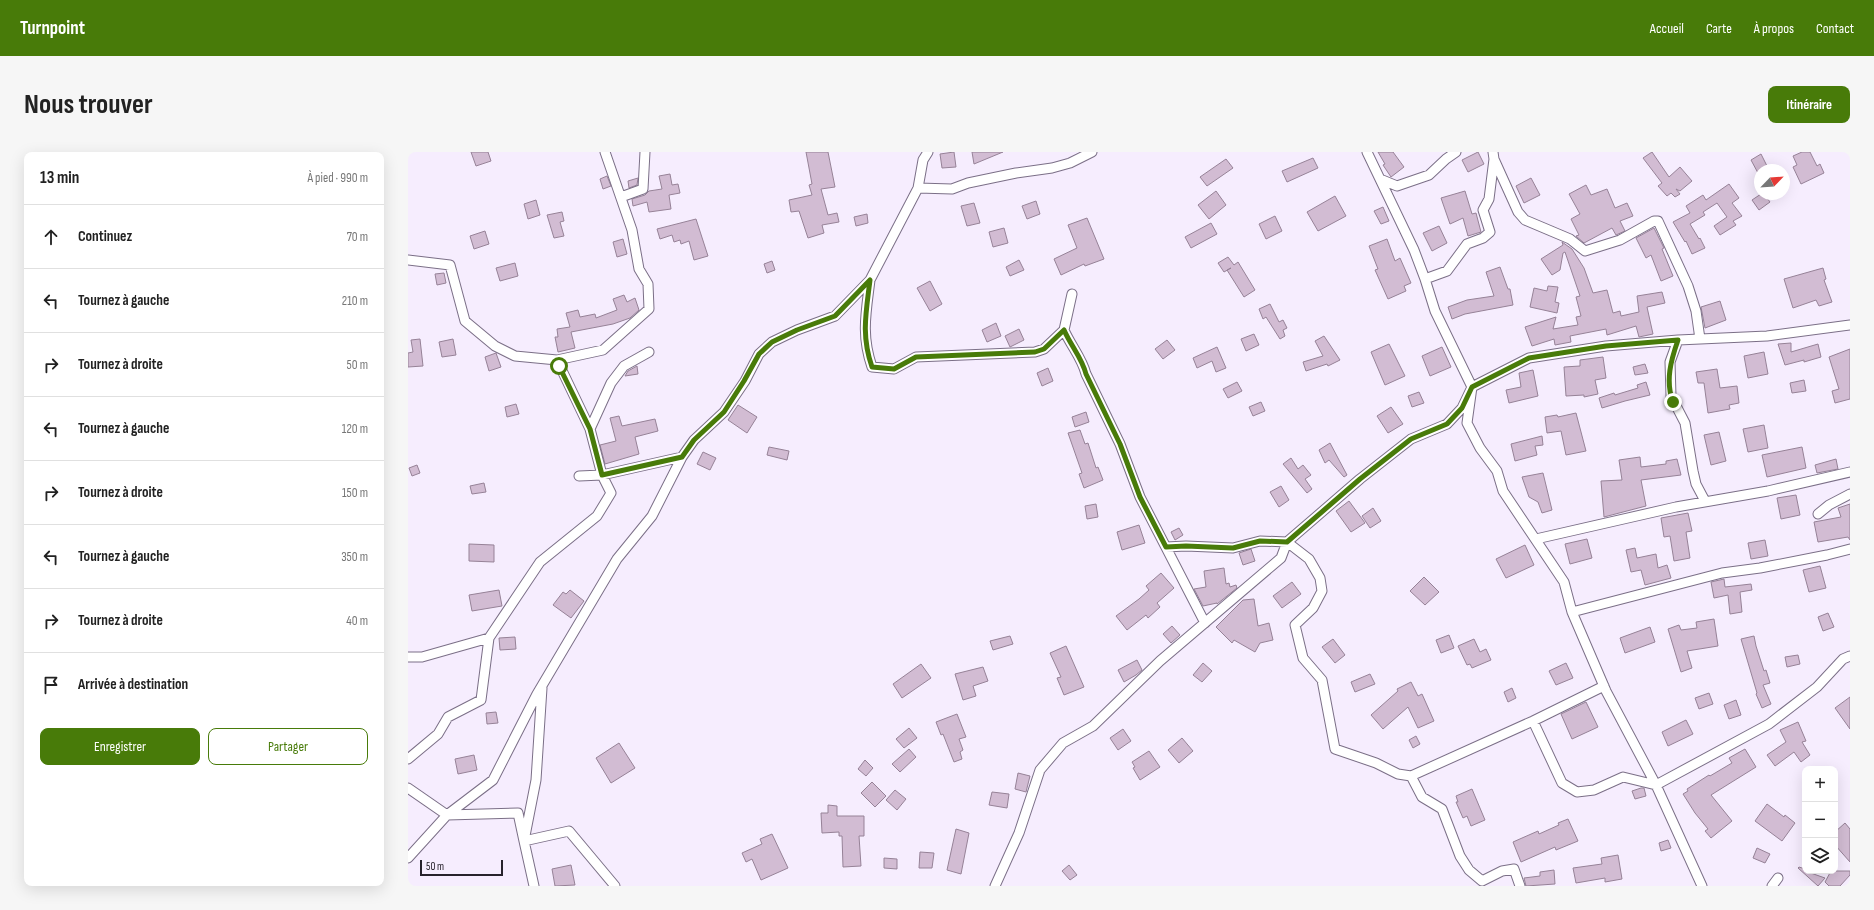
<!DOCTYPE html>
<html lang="fr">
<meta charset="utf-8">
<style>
body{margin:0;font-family:"Sofia Sans Condensed",sans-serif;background:#f6f6f6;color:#222}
.controls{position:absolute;right:12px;bottom:12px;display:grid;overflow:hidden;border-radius:8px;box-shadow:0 4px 16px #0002}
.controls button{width:36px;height:36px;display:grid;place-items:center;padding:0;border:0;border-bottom:1px solid #e0e0e0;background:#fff;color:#222;font:20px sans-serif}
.compass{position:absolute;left:1346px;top:12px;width:36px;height:36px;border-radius:50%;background:#fff;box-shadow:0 4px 16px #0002;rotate:65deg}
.scale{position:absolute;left:12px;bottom:10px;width:83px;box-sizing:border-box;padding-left:4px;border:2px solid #27222c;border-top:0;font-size:11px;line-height:14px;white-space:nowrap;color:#27222c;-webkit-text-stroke:3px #f6edfe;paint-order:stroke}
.stop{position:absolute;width:12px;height:12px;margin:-9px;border:3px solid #487b09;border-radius:50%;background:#fff}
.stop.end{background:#487b09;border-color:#fff;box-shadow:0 1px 4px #0008}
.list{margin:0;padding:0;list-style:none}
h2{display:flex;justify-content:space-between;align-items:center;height:52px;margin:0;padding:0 16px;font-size:17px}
h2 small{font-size:13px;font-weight:400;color:#767676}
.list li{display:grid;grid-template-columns:26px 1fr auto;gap:12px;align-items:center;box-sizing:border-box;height:64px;padding:0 16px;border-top:1px solid #e0e0e0}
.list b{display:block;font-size:15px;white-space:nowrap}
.list em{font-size:13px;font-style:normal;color:#767676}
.actions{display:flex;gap:8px;padding:12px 16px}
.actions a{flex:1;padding:9px 0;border:1px solid #487b09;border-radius:8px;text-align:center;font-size:14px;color:#487b09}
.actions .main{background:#487b09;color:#fff}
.icon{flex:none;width:22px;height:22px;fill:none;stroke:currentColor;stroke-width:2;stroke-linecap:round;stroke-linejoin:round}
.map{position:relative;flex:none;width:1442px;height:734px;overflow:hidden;border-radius:8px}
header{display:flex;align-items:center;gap:24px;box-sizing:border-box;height:56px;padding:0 20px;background:#487b09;color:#fff}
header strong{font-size:19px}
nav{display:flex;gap:22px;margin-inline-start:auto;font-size:14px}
.intro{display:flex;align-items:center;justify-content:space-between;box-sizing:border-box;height:96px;padding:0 24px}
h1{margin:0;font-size:28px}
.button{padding:10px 18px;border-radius:8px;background:#487b09;color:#fff;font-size:14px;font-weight:700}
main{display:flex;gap:24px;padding:0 24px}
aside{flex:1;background:#fff;border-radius:8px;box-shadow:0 4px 16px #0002}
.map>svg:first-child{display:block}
</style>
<header>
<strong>Turnpoint</strong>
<nav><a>Accueil</a><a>Carte</a><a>À propos</a><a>Contact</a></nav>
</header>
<div class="intro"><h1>Nous trouver</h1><a class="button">Itinéraire</a></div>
<main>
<aside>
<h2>13 min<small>À pied · 990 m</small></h2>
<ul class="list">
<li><svg class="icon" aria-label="ahead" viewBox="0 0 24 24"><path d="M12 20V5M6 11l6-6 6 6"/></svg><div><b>Continuez</b></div><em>70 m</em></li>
<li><svg class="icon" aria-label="left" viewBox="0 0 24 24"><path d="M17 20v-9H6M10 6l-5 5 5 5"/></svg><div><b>Tournez à gauche</b></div><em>210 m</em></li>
<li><svg class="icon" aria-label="right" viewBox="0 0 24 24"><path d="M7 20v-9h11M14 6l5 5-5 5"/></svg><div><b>Tournez à droite</b></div><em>50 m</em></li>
<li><svg class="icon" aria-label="left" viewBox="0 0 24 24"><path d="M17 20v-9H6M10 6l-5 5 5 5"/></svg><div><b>Tournez à gauche</b></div><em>120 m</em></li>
<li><svg class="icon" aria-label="right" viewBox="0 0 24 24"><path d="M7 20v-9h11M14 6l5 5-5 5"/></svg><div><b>Tournez à droite</b></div><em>150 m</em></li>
<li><svg class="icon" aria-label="left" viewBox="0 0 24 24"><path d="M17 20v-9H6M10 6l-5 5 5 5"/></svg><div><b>Tournez à gauche</b></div><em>350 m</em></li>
<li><svg class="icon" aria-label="right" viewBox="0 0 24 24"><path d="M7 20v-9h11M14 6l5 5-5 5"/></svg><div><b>Tournez à droite</b></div><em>40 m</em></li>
<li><svg class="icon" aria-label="arrive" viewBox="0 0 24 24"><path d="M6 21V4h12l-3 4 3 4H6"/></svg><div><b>Arrivée à destination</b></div></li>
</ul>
<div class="actions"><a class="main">Enregistrer</a><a>Partager</a></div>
</aside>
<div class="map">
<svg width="1442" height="734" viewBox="0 0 1442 734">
<rect width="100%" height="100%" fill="#f6edfe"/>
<path fill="#d2bcd3" stroke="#968297" d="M63,0H80L83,9L68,14Z
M398,0H420L427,35L413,37L420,63L429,61L431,70L414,73L416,81L400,86L391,59L383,60L381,48L404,43L401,33L404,32Z
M546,0L548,15L534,16L532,2Z
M564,0H595L566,12Z
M970,0H985L996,15L983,25L975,13L977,12Z
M1070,0L1076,12L1060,20L1054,8Z
M1244,0L1261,25L1272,15L1284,29L1272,39L1268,37L1272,42L1267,45L1263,41L1259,44L1250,34L1254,31L1235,6Z
M1394,0H1402L1409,14L1412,12L1416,21L1393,32L1385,15L1389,13L1385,4Z
M1353,2L1360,16L1352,18L1350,21L1343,8Z
M905,6L910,16L879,30L874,19Z
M818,7L825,16L799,34L792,25Z
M262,22L264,33L270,32L272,41L261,43L263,57L241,60L239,50L225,54L224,47L237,43L241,39L254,37L251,24Z
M199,24L203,34L195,37L192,27Z
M230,26L229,33L221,36L220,29Z
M1123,26L1132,43L1116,51L1108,34Z
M1321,32L1331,46L1324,51L1334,64L1325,69L1328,73L1312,83L1306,74L1319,65L1309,51L1295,60L1297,63L1282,72L1291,87L1292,86L1297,96L1284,102L1278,89L1277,90L1265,70L1282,61L1278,54L1295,43L1298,48Z
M1178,33L1183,43L1199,37L1207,56L1219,51L1225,64L1212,69L1217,79L1208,83L1204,76L1176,91L1168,84L1171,83L1163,67L1172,62L1161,42Z
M808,39L818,53L801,67L790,53Z
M1057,39L1064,62L1068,61L1073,80L1060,84L1055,66L1042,72L1033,46Z
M1353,42H1356L1362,50L1351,58L1344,48Z
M927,44L938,64L910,79L899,60Z
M128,48L132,63L120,67L116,52Z
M628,49L632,62L619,67L614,54Z
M566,51L572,71L559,74L553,54Z
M975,55L981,69L973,72L966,59Z
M154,60L156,69L152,70L156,84L146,86L139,63Z
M459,62L460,71L448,74L446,65Z
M867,64L874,79L858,87L851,72Z
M679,66L696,107L677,114L676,112L653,123L646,107L669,96L660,73Z
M288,67L300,104L286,108L281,89L273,92L272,88L266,90L264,83L252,87L249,77Z
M803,71L809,82L783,96L777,85Z
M1031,74L1039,91L1024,99L1015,81Z
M596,76L600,91L585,95L581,80Z
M1246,76L1256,96L1254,97L1265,124L1253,129L1243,103L1238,106L1228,86Z
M77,79L81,92L66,97L62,84Z
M215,87L219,102L209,105L205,90Z
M979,87L987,109L992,106L1003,131L996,134L998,139L980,147L967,118L970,117L961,94Z
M1154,90L1164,97L1176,116L1185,141L1199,138L1205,161L1212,159L1213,164L1231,160L1229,144L1254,140L1257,151L1239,155L1245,182L1231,185L1228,174L1199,183L1198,177L1162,184L1163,190L1147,193L1146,187L1124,194L1117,175L1148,165L1145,177L1170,173L1168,165L1173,164L1168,145L1172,144L1157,100L1155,101L1152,118L1144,123L1133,107L1155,93Z
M820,105L826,113L830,110L847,138L836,145L819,118L823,116L816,120L810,111Z
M611,108L616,118L602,124L598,115Z
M364,109L367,118L359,121L356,112Z
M107,111L110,124L92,129L88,116Z
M1092,115L1100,137H1102L1105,153L1057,162L1044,167L1040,155L1059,148L1086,144L1078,120Z
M1415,116L1418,127L1416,128L1424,150L1411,154L1408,148L1385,156L1376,127Z
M36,121L38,131L29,133L27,122Z
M522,129L534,152L522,159L509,136Z
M1140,134L1150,135L1147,150L1151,151L1149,161L1122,155L1126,136L1139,139Z
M216,143L219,150L227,146L231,158L222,166L205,172L163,180L167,196L150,200L147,185H150L149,177L162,175L158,161L170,158L172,165L187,162L188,166L209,158L205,147Z
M1312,149L1318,168L1297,176L1293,155Z
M862,152L871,170L875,168L879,176L875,178L877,184L872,187L858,165L855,167L851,157Z
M588,171L593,184L579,190L574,178Z
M611,177L616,188L602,195L597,184Z
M846,182L851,193L838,199L833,187Z
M916,184L932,208L920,214L919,212L898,219L895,210L915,204L907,189Z
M12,187L15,214L0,215V201L5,200L3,188Z
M45,187L48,203L34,205L31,190Z
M759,188L767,198L755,207L747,197Z
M1383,191V200L1410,192L1413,205L1396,210V208L1377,213L1370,192Z
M981,192L997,224L977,233L963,200Z
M809,195L818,216L808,220L804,209L789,216L785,206Z
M1034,195L1043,215L1022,224L1014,204Z
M1442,197V247L1427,251L1424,239L1431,237L1421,205Z
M1356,200L1360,222L1340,226L1336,204Z
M88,201L93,215L81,219L77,205Z
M1195,205L1198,226L1187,228L1190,242L1176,245V243L1158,244L1156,215L1172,214V208Z
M1237,212L1240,221L1227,223L1225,215Z
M229,214L230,222L217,224L220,219Z
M640,216L645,229L634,234L629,221Z
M1309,217L1312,236L1329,234L1331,251L1321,253L1322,257L1300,261L1296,231H1290L1288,220Z
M1125,218L1130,244L1101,251L1098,238L1113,235L1111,221Z
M1396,228L1398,239L1384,241L1382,231Z
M829,230L834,239L820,246L815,237Z
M1238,230L1242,243L1217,249L1194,256L1191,246L1206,241L1207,243L1230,236L1229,233Z
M1011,240L1016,251L1004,255L1000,244Z
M853,250L857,259L845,264L841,255Z
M108,252L111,262L99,265L97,255Z
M330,253L349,265L339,281L320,268Z
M983,255L995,272L980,281L969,264Z
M678,260L681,270L667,275L664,265Z
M1168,261L1178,299L1158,303L1153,279L1139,281L1137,265L1149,263L1150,265Z
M211,264L214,274L247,267L250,279L227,285L231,302L197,312L192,293L208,289L202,266Z
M1356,273L1360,296L1340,300L1335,277Z
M672,278L677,292L680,291L688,316L690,315L695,328L676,336L671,322L674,321L660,281Z
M1311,280L1318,309L1303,313L1296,283Z
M1134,284L1135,293L1127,294L1129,303L1107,309L1103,292Z
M922,291L939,323L936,325L921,308L917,311L911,298Z
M361,295L381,299L379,308L359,303Z
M1394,295L1398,316L1359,325L1354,303Z
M295,300L308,306L302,318L289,312Z
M1232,305L1233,315L1258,312V309L1269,307L1273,323L1233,328L1238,354L1196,365L1193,329L1214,328L1211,308Z
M883,306L890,317L895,313L903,323L897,327L904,337L899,341L875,312Z
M1428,307L1430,317L1409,321L1407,313Z
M9,313L12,321L4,324L1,316Z
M1135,321L1144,358L1134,361L1130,350L1121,345L1114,325Z
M76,331L78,340L64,342L62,334Z
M873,334L881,348L871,355L862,340Z
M1388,343L1392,363L1373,367L1369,346Z
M941,349L957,371L943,380L928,359Z
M688,352L690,365L679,367L677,354Z
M1442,352V388L1440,385L1410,390L1406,370L1433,365L1430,356Z
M965,356L973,369L962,376L954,364Z
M1280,361L1284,379L1278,380L1282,406L1266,409L1262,384L1256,385L1253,366Z
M731,373L737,391L714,398L709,380Z
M771,376L775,383L767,388L763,380Z
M1179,387L1184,406L1162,412L1157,392Z
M1357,388L1360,404L1343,407L1340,391Z
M61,392L86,393V410L61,409Z
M1117,393L1126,413L1098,426L1088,407Z
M1227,396L1229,406L1248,402L1250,416L1259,413L1263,426L1237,433L1233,418L1223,420L1218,398Z
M843,397L847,409L835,413L831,401Z
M1412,414L1418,436L1401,440L1395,418Z
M816,416L818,432L821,431L822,435L828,433L829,436L809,452V451L795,454L786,437L798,435L796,419Z
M753,421L766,436L749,451L752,455L740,466L738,463L719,478L708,464L731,447L741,438L738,434Z
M1016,425L1031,440L1017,453L1002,439Z
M1316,427L1317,435L1343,432L1344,438L1332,440L1334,460L1322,462L1320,443L1306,446L1303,430Z
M884,430L893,442L874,456L865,444Z
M91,438L94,454L64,459L61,443Z
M162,438L176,449L163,466L145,453L155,440L158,442Z
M846,447L850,474L861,471L865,488L852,491L847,500L826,488L824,491L808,475L835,448Z
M1420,461L1426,475L1415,479L1410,465Z
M1306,467L1310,494L1279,499L1284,516L1273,520L1260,477L1271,473L1273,478L1289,476L1288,470Z
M764,474L772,483L763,491L755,482Z
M1242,475L1247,490L1217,501L1212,486Z
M1041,483L1046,496L1033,501L1028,488Z
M602,484L605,492L585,498L582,489Z
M1346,484L1348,494L1356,519L1358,518L1362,531L1355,533L1363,552L1354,556L1348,542L1349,541L1333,487Z
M107,485L108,497L92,498L91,486Z
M925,487L937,503L927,511L914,495Z
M1066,487L1072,500L1078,497L1083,508L1064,516L1062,512L1059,513L1050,494Z
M658,494L676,535L656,543L649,526L653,525L642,501Z
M1390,503L1392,512L1379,515L1377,505Z
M729,508L734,518L728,523L716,530L710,518Z
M795,511L804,519L794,530L785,523Z
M1158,511L1165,526L1148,533L1141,519Z
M513,512L523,526L494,546L485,532Z
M575,515L580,529L565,534L568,544L555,548L547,522Z
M962,522L967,532L947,540L943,530Z
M1003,530L1010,544L1014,542L1026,569L1010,576L1000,555L975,577L963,563L990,539L989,537Z
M1104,536L1108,546L1100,550L1096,540Z
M1301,541L1305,552L1291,557L1287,546Z
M1442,545V577L1427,556Z
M1328,548L1333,563L1321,567L1316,553Z
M1178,550L1190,575L1164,587L1153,562Z
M88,560L90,571L79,572L78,561Z
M549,562L558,585L551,587L555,598L552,600L554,607L546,610L535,582L533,583L528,570Z
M1278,568L1285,582L1260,594L1254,580Z
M1390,570L1398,589L1394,590L1402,603L1393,610L1386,600L1367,614L1359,603L1378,590L1372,578Z
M501,576L509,586L496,596L488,587Z
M715,577L723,589L710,598L702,586Z
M1008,584L1012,592L1005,596L1001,588Z
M774,586L785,599L771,611L760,598Z
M211,591L227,616L203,631L188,606Z
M501,597L508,605L492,620L484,612Z
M1337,597L1348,615L1303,643L1324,669L1303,686L1297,679L1300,677L1287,661L1275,642L1280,639L1279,637L1301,623L1302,624L1324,611L1321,606Z
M741,599L752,615L732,628L725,616L727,615L724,610Z
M66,603L69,618L50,622L47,607Z
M457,608L465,616L458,624L450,617Z
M610,621L622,624L618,640L607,637Z
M464,630L478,644L467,655L453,641Z
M1233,636H1236L1238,644L1227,647L1224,639Z
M1064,637L1077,668L1063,674L1059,664L1055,666L1048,650H1050L1048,644Z
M487,638L498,647L489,658L478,648Z
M584,640L601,642L599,656L581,653Z
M1359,652L1376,665L1377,663L1387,671L1374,689L1347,669Z
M420,653L429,654V664H456V684H451L453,714L435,715L434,684H431V680L414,681L413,661H420Z
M1160,667L1170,689L1148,698L1147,695L1113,710L1105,690L1130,679L1131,682L1151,673L1150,671Z
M1437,671L1442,677V710L1427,693V680Z
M548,677L561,681L553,722L539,718Z
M364,682L380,716L353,728L344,707L338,710L334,701L354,692L352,687Z
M1260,688L1263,696L1253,699L1251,691Z
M1349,696L1362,702L1357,711L1345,706Z
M512,700L526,701L524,716H511Z
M1210,703L1214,727L1197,730V726L1168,731L1165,716L1194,712L1193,706Z
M476,706L489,707V717L476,716Z
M163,713L167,733L147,734L144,717Z
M661,713L669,723L662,728L654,719Z
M1391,715L1397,717V719L1417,726L1410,734L1390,716Z
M1146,718L1147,732L1118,734L1116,726L1132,724V720Z
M1423,719H1442V723L1432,734H1421L1417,730Z"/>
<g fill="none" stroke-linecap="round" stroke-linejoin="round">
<g stroke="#7b6f87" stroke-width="11">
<path id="street" d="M959,0L1006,98L1017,127L1027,159L1064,235L1059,271L1072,296L1089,319L1095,339L1156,430L1164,460L1198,539L1248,633L1294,734
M1085,0L1086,7L1110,60L1117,68L1162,87L1177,99L1212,88L1246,69H1250L1280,134L1288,159L1292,187
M972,27L989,34L1021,23L1038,7L1048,0
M510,36L515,8L520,0
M213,45L235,37L237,0
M0,108L42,113L57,169L87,194L107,204L149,208L195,198L241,157L240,132L231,117L224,78L197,0
M1017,127L1039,119L1059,92L1075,86L1082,80L1075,58L1081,47L1086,7
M462,128C458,161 453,183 464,215L486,217L508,205L627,200L636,197L656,178L664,142
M656,178C663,194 674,206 678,222L712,292L732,345L797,471
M1270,188L1262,210L1263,244L1277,271L1285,319L1288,332L1297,349
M149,208L182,277
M171,324L194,323L274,305L286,288L316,260L337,229L351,202L364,190L389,178L427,164L462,128L510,36L544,37L560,31L608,21L644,16L662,11L684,0
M1410,362L1421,353L1442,342
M1128,387L1268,355L1360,339L1442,320
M758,395L778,394L825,396L852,389L879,390L901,407L912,426L914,439L905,456L887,473L895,506L914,528L927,597L968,611L990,622L1003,624L1014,645L1034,657L1052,704L1061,718L1074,729L1094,719L1106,717L1112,734
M1164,460L1314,421L1352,416L1419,403L1442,397
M0,505H14L81,486
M1125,569L1154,631L1169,640L1186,638L1215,625L1248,633L1361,572L1409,535L1435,507L1442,504
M0,607L30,582L40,565L73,548L81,486L132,410L189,364L203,341L194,323L182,277L203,231L216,214L241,200
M1003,624L1125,569L1196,534
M0,636L39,663L85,628L129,542L209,407L244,364L274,305
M0,706L39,663L110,661L116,689L161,679L207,734
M126,734L116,689L128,628L134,536
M587,734L611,681L632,618L655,591L685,574L752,509L873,406L879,390L952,327L1003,287L1039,272L1054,256L1064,235L1121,206L1198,194L1270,188L1359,184L1442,173
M1364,734L1370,726"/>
</g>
<use href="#street" stroke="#fff" stroke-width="9"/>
</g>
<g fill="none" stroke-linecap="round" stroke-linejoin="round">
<path stroke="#487b09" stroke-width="5" d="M151,214L182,277L194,323L274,305L286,288L316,260L336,229L351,202L364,190L389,178L427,164L462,128C458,161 453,183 464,215L486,217L508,205L627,200L636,197L656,178C663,194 674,206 678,222L712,292L732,345L758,395L778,394L825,396L852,389L879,390L952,327L1003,287L1039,272L1054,256L1064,235L1121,206L1198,194L1270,188C1263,208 1257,229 1265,250"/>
</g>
</svg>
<div class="controls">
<button>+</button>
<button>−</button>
<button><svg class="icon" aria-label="layers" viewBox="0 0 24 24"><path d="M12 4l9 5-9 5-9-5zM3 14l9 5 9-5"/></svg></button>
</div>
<svg class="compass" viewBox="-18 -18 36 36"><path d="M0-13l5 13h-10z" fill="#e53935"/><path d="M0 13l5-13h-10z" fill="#767676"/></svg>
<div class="scale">50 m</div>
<div class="stop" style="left:151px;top:214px"></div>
<div class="stop end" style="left:1265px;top:250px"></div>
</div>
</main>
